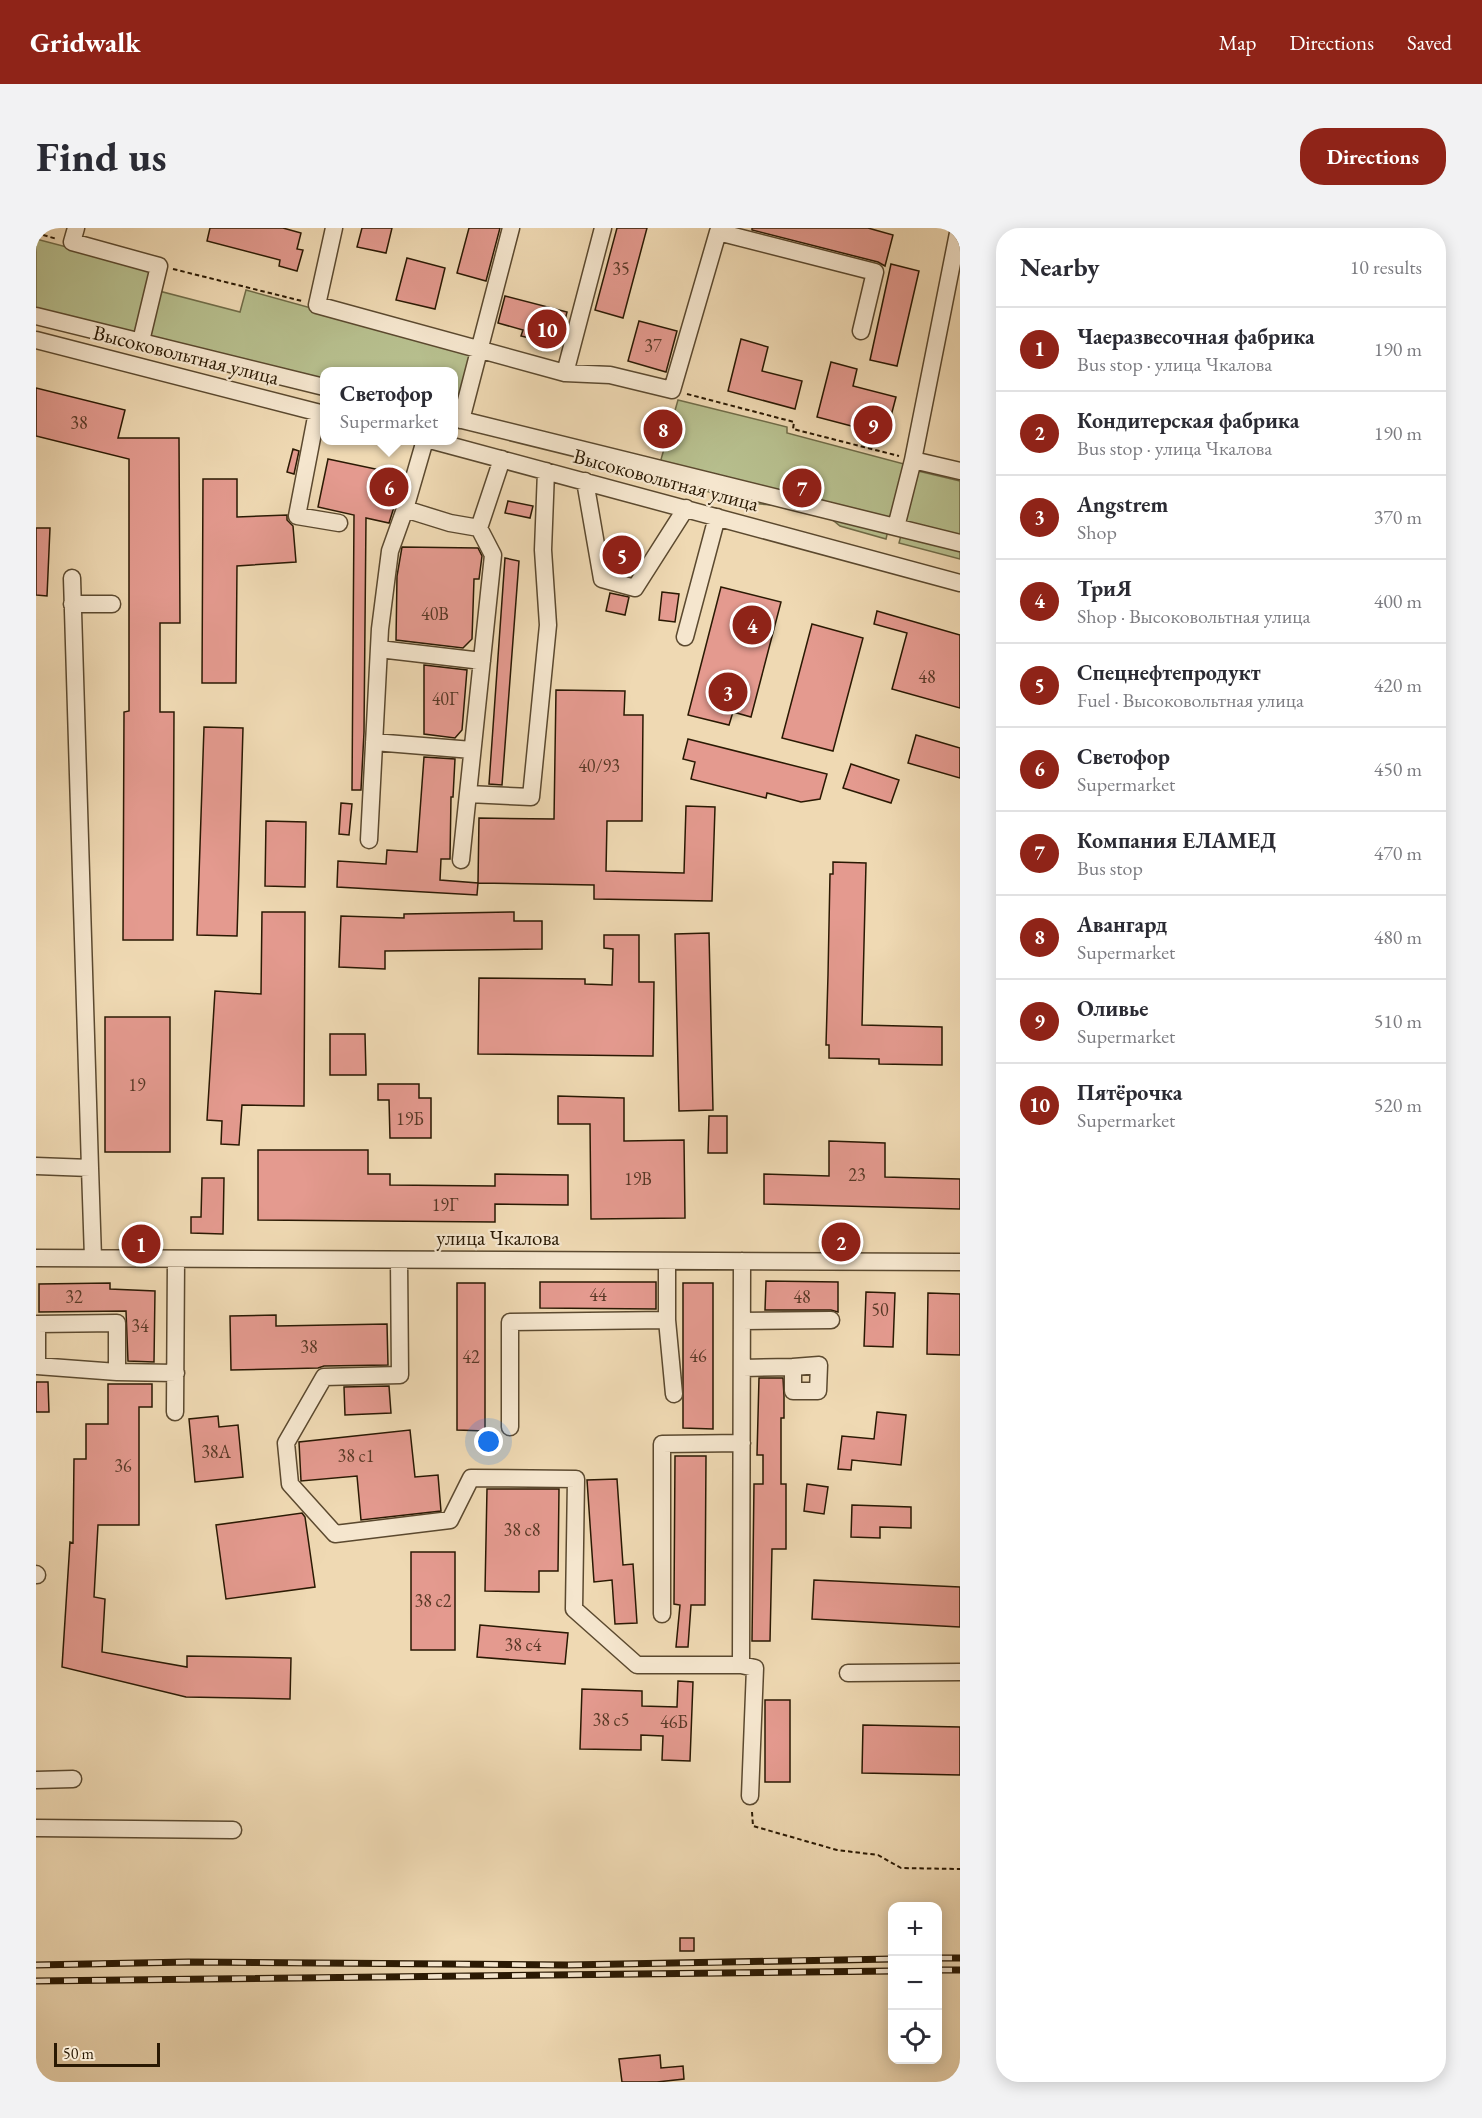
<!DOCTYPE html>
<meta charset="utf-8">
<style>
body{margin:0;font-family:"EB Garamond",serif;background:#f2f2f3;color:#2b2b33}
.controls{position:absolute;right:18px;bottom:18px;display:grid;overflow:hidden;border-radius:12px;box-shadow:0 3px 15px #0003}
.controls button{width:54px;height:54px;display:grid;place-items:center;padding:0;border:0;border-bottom:2px solid #e1e1e2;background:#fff;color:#2b2b33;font:30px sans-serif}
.scale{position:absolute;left:18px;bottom:15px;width:106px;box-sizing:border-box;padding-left:6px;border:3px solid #2a1903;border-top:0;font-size:16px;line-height:21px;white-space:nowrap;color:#2a1903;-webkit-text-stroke:4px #f5e6ce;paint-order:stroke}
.you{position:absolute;left:453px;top:1214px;width:21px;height:21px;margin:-15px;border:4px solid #fff;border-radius:50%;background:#1a73e8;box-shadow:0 0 0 9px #1a73e833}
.badge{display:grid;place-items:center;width:39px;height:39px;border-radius:50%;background:#8f2418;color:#fff;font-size:20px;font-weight:700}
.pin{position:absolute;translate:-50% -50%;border:3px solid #fff;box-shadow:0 2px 6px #0006}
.popup{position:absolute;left:284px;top:139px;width:138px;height:78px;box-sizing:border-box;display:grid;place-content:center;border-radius:12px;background:#fff;filter:drop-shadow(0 2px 4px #0005);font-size:20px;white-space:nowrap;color:#7c7c81}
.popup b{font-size:22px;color:#2b2b33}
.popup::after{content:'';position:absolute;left:50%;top:100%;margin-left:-12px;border:12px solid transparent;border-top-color:#fff}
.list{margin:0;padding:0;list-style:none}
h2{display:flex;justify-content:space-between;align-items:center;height:78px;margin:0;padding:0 24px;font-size:26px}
h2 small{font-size:20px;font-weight:400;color:#7c7c81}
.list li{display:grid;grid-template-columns:39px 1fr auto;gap:18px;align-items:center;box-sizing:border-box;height:84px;padding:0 24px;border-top:2px solid #e1e1e2}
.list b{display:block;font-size:22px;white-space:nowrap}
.list p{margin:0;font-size:20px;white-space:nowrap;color:#7c7c81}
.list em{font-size:20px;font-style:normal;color:#7c7c81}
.icon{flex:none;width:33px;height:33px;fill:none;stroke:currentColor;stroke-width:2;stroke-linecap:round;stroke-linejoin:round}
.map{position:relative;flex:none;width:924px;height:1854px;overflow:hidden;border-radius:24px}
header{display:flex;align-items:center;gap:36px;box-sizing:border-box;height:84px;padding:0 30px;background:#8f2418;color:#fff}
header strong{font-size:28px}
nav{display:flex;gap:33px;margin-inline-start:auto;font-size:21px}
.intro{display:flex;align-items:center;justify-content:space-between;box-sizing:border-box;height:144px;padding:0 36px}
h1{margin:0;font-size:42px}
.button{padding:15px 27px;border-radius:24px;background:#8f2418;color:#fff;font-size:21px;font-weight:700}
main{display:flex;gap:36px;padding:0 36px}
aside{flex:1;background:#fff;border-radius:24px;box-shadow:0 3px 15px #0003}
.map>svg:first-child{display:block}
</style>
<header>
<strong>Gridwalk</strong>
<nav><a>Map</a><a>Directions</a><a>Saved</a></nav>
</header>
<div class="intro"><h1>Find us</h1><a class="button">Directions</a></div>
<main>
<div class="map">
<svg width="924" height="1854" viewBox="0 0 924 1854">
<rect width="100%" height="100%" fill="#efd9b3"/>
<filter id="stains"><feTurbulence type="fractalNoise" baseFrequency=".00333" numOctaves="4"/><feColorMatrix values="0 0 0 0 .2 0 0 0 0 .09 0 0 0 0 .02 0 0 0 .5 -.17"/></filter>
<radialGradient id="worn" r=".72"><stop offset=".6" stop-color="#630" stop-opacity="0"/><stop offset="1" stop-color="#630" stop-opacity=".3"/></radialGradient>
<path fill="#b7bf8e" stroke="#706c48" stroke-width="1.5" d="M0,11L111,40L115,45L97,111L0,84Z
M210,62L438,125L423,183L418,181V144H288V153L109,110L123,63L204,84Z
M642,172L751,199V205L868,236L850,311L804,298L793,289L749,278L712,275L620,249Z
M882,243L924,253V331L863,315Z"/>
<path fill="#e49a8f" stroke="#2a1903" stroke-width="1.5" d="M174,0H247L265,5L261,21L267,22L261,43L243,38L244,32L171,13Z
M326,0H356L350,25L321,19Z
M433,0H464L450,53L421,45Z
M581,0H611L587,90L559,82Z
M716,0H832L857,7L849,38L842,34L716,2Z
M371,30L409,40L399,81L360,72Z
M855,36L883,43L861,138L834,132Z
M469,68L531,84L524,112L499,105L498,111L485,108L487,102L462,95Z
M603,93L641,103L630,144L592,133Z
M705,111L732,119L726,143L766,153L759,181L692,163Z
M795,134L821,141L817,158L860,169L850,207L781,189Z
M0,160L89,182L82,210H143L144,395H124V484H138L137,712H87L88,484L93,483V231L0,208Z
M257,221L263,223L258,246L251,244Z
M292,231L368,247L353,295L330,290L328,504L325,562H316L318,287L282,279Z
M167,251H201V289L251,287V292L257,298L260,334L201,338L200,455H166Z
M472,273L497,278L494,290L469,285Z
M0,300H14L11,368L0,367Z
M366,319L442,320L446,328L443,351H438L436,411L427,420L360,412L361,348Z
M469,330L483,333L466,557L453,556Z
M685,359L745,374L715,489L697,484L693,497L652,487Z
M626,364L643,366L639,394L623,392Z
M574,365L593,369L589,387L570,383Z
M841,383L924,407V480L856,461L871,405L838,396Z
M776,396L827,410L797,523L746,510Z
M388,437L431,442L426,502L419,510L388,506Z
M520,462L589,463L588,487H607L606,593H571L570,643L648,645L650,578L679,579L676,673L558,671V657L442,655L443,590L518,591Z
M168,499L207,500L201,708L161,707Z
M880,507L924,520V550L872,535Z
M652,511L791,546L784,571L765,574L731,565L730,570L655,551L659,534L647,531Z
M388,529L419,531L417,569H415L414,631H405L404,652L442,655L441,667L301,659L302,633L350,636L351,622L381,624Z
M815,536L863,552L855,575L807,560Z
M305,575L316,576L313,607L303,606Z
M230,593L270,594L269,659L229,658Z
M797,634L830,635L826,797L906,799V837L843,836V831L793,830V817H790L792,747L794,646H797Z
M226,684H269L268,878L206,877L203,917L185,916L186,893L171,892L179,763L225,766Z
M478,684V693H506V721L349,723V741L303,739L305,688L368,690V686Z
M673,705L677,882L643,883L639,706Z
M568,707H603V754H618L617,828L442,826L443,750L549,751V756L576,757L577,721L568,720Z
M69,789H134V924H69Z
M294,806H329L330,847H294Z
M342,856H383V870H395V910H354L353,872H342Z
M522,868L588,870V913L648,912L649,990L555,991L554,896H522Z
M673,888H691V925H672Z
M793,913L849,915V949L924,951V981L728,976V946L793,948Z
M222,922H332V946H354V957L459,958V946L532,947V977L459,976V994L222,992Z
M166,950H188L187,1006L155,1005V989H165Z
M730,1053L802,1054V1084L795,1082H729Z
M504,1054H620V1081L504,1080Z
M74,1055V1061L119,1063L118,1134L92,1133L90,1083L3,1084V1056Z
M421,1055H449V1203L421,1202Z
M647,1055H677V1201L647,1200Z
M830,1064L859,1065L857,1119L828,1118Z
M892,1065L924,1066V1127L891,1126Z
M240,1087V1098L351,1096L352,1137L288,1138L282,1140L195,1142L194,1088Z
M723,1150H747L748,1168V1190H745V1256H750V1321H736L734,1413H716L718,1256H727V1227H721Z
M0,1154H12L13,1184H0Z
M72,1156H116V1179H103V1297H62L58,1369L69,1371L66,1424L151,1439V1428L255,1430L254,1471L150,1469L26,1439L34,1314L37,1315L38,1231H50V1196H72Z
M353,1158L355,1185L309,1187L308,1159Z
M841,1184L870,1187L865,1237L816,1232L815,1242L802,1241L806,1208L838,1211Z
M182,1188L183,1199L202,1197L207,1249L159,1254L153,1191Z
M374,1202L379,1249L402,1247L405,1283L325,1292L321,1248L265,1253L263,1214Z
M639,1228H670L669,1377H655L652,1419H640L644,1377L638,1376Z
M581,1251L587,1337L597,1336L601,1395L579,1396L576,1352L558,1354L551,1252Z
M771,1256L792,1259L788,1286L768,1283Z
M451,1261H523L522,1343H503V1364L449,1363Z
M816,1277L875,1279V1300L844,1299V1310L815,1309Z
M266,1285L269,1289L279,1359L190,1371L180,1297Z
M375,1324H419V1422H375Z
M778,1352L924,1359V1399L776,1391Z
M444,1397L532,1405L529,1436L441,1429Z
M642,1453L657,1454L654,1533L626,1532L627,1508L605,1507V1522L544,1521L546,1461L606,1463V1478L641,1479Z
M729,1472H754V1554H729Z
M827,1497L924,1499V1547L826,1545Z
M644,1710H658V1723H644Z
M624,1827L625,1840L647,1838L648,1851L621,1854H586L583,1831Z"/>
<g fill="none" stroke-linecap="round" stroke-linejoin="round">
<g stroke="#5b492f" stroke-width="19">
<path id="minor" d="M40,0L36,14L123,38L105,113
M298,0L281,77L529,145L574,147L636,162L682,4L839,44L825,103
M0,88L288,159
M0,112L288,186
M529,145L567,0
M281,184L261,288L303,295
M418,190L924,315
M425,192L475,0
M389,212L369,281L414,295L443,300L466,231
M394,212L924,355
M877,232L924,243
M549,253L566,351L599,360L650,280
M860,299L877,232L923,0
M36,350L54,940
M36,376H76
M649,409L681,289
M343,421L446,433
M338,514L436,522
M432,566L495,569L512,397L507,322L510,243
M333,612L344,401L354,323L369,281
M425,632L457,327L443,300
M0,938L54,940L57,1030
M0,1030L924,1034
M363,1032L364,1147L288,1149L250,1215L254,1256L299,1306L414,1292L435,1250L540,1251L538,1381L601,1437H705
M631,1033V1092L638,1166
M706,1033L705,1437L719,1440L714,1568
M706,1093L795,1092
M707,1140L757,1139V1163H782L783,1137L757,1139
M81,1144L1,1138V1096L81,1095V1144L140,1145
M139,1184L140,1031
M474,1199V1094L631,1092
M0,1346L1,1347
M626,1386V1216L706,1215
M812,1445L924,1444
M0,1552L37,1551
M0,1600L197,1602"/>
</g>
<path stroke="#2a1903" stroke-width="2" stroke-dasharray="4.5 3" stroke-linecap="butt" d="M0,5L21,11
M137,41L266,73
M651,166L758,194L757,201L863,228
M716,1584L717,1598L801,1622L842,1627L865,1640L924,1641"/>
<use href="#minor" stroke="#f5e6ce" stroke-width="16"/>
<g stroke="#2a1903" stroke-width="7">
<path id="rail" d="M902,1730H924
M0,1737L152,1734L532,1737L856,1731
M902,1742H924
M0,1753L856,1743"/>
</g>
<use href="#rail" stroke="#f5e6ce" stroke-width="4.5" stroke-dasharray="14" stroke-linecap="butt"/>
</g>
<g text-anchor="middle" stroke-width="4.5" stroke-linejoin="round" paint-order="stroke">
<g font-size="18" fill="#583926">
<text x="585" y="47">35</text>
<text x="617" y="124">37</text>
<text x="43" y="201">38</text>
<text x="399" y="392">40В</text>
<text x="891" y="455">48</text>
<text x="409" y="477">40Г</text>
<text x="563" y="544">40/93</text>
<text x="101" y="863">19</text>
<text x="374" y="897">19Б</text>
<text x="821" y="953">23</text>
<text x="602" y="957">19В</text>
<text x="409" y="983">19Г</text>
<text x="562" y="1073">44</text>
<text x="38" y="1075">32</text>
<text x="766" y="1075">48</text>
<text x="844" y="1088">50</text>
<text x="104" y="1104">34</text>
<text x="273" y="1125">38</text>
<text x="662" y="1134">46</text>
<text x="435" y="1135">42</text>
<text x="180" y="1230">38А</text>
<text x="320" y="1234">38 с1</text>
<text x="87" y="1244">36</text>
<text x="486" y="1308">38 с8</text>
<text x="397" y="1379">38 с2</text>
<text x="487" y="1423">38 с4</text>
<text x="575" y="1498">38 с5</text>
<text x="638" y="1500">46Б</text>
</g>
<g font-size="21" fill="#2a1903" stroke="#f5e6ce">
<text transform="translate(150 127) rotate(14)" y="7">Высоковольтная улица</text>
<text transform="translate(630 252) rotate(15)" y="7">Высоковольтная улица</text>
<text x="462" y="1017">улица Чкалова</text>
</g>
</g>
<rect width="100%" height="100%" filter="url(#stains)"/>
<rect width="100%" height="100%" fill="url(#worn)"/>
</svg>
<div class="controls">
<button>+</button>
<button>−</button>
<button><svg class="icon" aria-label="locate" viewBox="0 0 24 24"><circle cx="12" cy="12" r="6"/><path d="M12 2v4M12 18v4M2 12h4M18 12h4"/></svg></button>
</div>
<div class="scale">50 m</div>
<div class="you"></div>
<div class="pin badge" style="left:105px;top:1016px">1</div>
<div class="pin badge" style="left:805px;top:1014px">2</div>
<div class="pin badge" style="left:692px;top:464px">3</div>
<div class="pin badge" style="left:716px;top:397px">4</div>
<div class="pin badge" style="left:586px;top:327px">5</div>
<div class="pin badge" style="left:353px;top:259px">6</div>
<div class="popup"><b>Светофор</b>Supermarket</div>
<div class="pin badge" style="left:766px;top:260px">7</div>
<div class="pin badge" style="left:627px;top:201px">8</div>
<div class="pin badge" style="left:837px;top:197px">9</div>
<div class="pin badge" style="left:511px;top:101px">10</div>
</div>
<aside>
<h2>Nearby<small>10 results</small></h2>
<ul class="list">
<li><span class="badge">1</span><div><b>Чаеразвесочная фабрика</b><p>Bus stop · улица Чкалова</p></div><em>190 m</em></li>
<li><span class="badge">2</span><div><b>Кондитерская фабрика</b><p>Bus stop · улица Чкалова</p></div><em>190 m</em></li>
<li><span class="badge">3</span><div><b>Angstrem</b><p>Shop</p></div><em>370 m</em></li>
<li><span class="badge">4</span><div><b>ТриЯ</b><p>Shop · Высоковольтная улица</p></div><em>400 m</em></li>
<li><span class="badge">5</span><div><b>Спецнефтепродукт</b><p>Fuel · Высоковольтная улица</p></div><em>420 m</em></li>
<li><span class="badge">6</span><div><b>Светофор</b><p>Supermarket</p></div><em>450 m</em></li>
<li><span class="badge">7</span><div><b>Компания ЕЛАМЕД</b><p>Bus stop</p></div><em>470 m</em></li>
<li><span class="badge">8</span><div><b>Авангард</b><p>Supermarket</p></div><em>480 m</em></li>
<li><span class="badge">9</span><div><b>Оливье</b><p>Supermarket</p></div><em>510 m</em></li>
<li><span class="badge">10</span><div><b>Пятёрочка</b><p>Supermarket</p></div><em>520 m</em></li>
</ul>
</aside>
</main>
